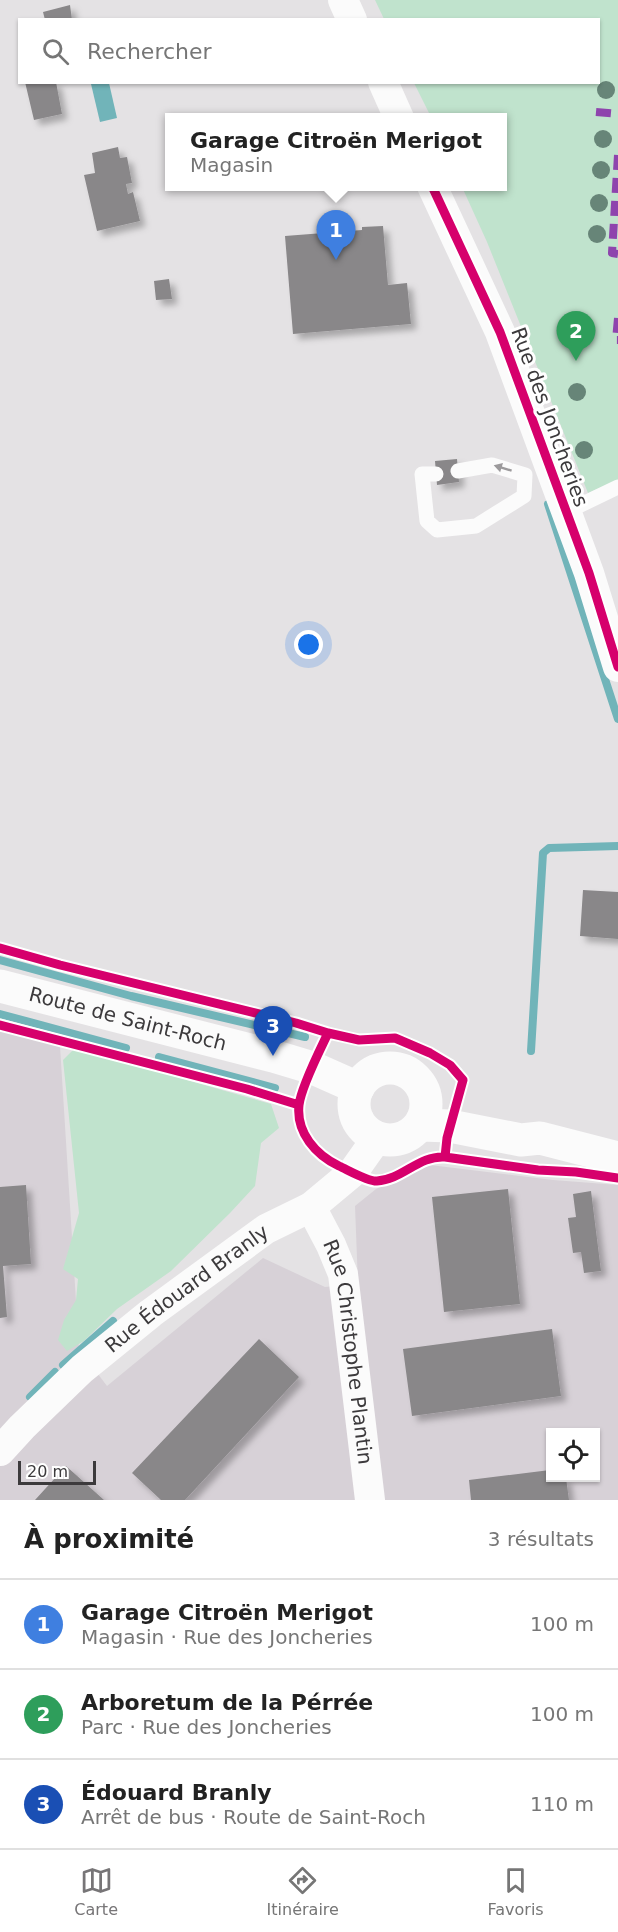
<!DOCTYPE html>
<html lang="fr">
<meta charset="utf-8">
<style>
body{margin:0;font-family:"DejaVu Sans",sans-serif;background:#f2f2f2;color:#222}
.controls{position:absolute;right:18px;bottom:18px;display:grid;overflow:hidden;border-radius:0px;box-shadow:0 2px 4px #0004}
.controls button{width:54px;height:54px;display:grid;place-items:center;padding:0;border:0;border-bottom:2px solid #e0e0e0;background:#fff;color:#222;font:30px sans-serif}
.scale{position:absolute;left:18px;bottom:15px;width:78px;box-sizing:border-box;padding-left:6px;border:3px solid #3c3a3c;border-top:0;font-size:16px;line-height:21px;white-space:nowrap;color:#3c3a3c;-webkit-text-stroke:4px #fff;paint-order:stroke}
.you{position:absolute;left:309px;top:645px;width:21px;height:21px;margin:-15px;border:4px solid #fff;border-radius:50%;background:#1a73e8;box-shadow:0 0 0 9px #1a73e833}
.badge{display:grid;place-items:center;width:39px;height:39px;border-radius:50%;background:#777577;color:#fff;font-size:20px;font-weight:700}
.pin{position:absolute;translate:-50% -50px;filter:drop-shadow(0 2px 3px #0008)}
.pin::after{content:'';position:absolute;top:32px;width:21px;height:18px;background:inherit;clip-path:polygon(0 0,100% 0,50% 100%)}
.popup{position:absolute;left:165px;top:113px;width:342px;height:78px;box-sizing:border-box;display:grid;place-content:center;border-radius:0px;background:#fff;filter:drop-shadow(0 2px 4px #0005);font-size:20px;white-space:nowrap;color:#767676}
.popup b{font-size:22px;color:#222}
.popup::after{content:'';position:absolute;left:50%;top:100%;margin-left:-12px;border:12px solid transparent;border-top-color:#fff}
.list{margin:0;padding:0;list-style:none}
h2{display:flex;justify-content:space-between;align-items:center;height:78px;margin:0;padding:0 24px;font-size:26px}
h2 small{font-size:20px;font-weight:400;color:#767676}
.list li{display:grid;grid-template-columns:39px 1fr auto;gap:18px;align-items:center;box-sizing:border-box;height:90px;padding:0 24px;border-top:2px solid #e0e0e0}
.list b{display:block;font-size:22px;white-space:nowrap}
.list p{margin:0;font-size:20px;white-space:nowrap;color:#767676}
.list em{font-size:20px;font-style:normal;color:#767676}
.icon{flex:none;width:33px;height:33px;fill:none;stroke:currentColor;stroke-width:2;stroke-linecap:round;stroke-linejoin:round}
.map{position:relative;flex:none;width:618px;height:1500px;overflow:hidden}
.search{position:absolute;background:#fff;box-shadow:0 2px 4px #0004;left:18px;right:18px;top:18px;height:66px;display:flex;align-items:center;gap:15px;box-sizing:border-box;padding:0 21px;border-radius:0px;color:#767676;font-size:22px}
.sheet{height:348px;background:#fff}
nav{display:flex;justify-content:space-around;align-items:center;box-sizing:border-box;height:84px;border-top:2px solid #e0e0e0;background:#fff;font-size:16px;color:#767676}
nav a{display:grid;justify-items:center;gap:3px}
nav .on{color:#777577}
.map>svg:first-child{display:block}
</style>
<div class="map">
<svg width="618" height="1500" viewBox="0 0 618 1500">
<defs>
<filter id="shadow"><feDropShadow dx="5.5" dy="5.5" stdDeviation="3" flood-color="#0004"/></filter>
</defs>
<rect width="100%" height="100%" fill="#e4e2e4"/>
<path fill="#d7d1d7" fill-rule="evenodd" d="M0,1029L60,1046L79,1349L107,1386L263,1258L325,1287L358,1284L355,1206L376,1189L430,1165L553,1180L618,1185V1500H0ZM550,1432H596V1478H550Z"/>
<path fill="#c0e3cd" d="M375,0H618V480L588,493L487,242L462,187L502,186V118L431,117L414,83L598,82V20L384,19Z
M75,1048L271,1104L279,1128L261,1143L255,1186L230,1213L171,1271L117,1309L84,1341L67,1351L58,1340L64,1320L76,1300L78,1279L63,1269L79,1213L63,1060Z"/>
<path fill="#71b4b9" d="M98,82L109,83L117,118L100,122L91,84Z"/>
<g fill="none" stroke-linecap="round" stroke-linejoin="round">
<path stroke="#71b4b9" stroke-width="8" d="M548,504L618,719
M0,960L131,996L305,1037
M0,1014L126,1048
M531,1051L543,853L549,848L618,846
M159,1057L275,1088
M63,1365L113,1321
M30,1397L55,1372"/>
</g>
<path fill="#898789" filter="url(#shadow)" d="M70,5L72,20H45L43,12Z
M25,82H56L62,114L34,120Z
M118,147L120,158L127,157L132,183L126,184L128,194L133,192L140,221L97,231L84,175L95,173L92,153Z
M383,226L388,285L407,283L411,324L293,334L285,236L362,230V227Z
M169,279L172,299L156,300L154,281Z
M457,459L459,482L437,485L435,461Z
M583,890L618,892V939L580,936Z
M26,1185L31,1264L3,1266L7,1317L0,1318V1187Z
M508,1189L520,1304L444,1312L432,1197Z
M591,1191L601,1271L584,1273L581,1252L573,1253L568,1218L576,1217L573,1194Z
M552,1329L561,1396L412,1416L403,1349Z
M259,1339L299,1377L185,1500H161L132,1473Z
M66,1466L104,1500H35Z
M550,1470V1478H566L569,1500H471L469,1480Z"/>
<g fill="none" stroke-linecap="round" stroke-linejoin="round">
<path stroke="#fbfbfb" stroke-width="15" d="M436,474H422L427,521L437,530L476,526L524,496L525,475L492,465L458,471
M566,512L618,487"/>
<g stroke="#fbfbfb" stroke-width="30">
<path d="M343,0L352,20"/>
<path d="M383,82L399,118"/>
<path d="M432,186L500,332L589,573L618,667"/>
<path id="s1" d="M311,1207L331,1245L343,1274L370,1500"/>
<path id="s2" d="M0,1451L22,1427L82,1369L151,1313L266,1229L311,1207L353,1172L377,1138"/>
</g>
<g stroke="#fbfbfb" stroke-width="33">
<path id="s3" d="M0,986L273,1056L313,1068L358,1088"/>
<circle cx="390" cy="1104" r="36"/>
<path d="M421,1125L450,1126L521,1140L540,1138L618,1158"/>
</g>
<path stroke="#8e44ad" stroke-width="8" stroke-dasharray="15 8" stroke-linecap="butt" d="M596,112L618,114
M618,155L612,253L618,254
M618,318L616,340H618"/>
<g stroke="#fff" stroke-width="13">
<path id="cycleway" d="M432,186L500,332L589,573L618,667
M0,948L60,965L296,1023L328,1033
M0,1025L247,1089L299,1105
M328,1033L359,1040L395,1038L430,1053L450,1065L463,1080L447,1138L445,1157C419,1155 402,1180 377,1181C369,1182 348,1170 339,1166C316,1155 296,1133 299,1105C301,1087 320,1050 328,1033Z
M445,1157L538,1170L576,1172L618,1178"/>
</g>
<use href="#cycleway" stroke="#d6006c" stroke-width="9"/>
</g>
<g fill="#678578">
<circle cx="606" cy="90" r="9"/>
<circle cx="603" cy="139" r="9"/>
<circle cx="601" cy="170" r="9"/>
<circle cx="599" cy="203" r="9"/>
<circle cx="597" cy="234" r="9"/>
<circle cx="577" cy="392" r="9"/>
<circle cx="584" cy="450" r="9"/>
</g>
<defs><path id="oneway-solid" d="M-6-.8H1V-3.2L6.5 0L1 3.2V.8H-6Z" transform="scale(1.5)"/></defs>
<use fill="#9c9a9c" href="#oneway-solid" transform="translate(503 468) rotate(-163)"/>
<g text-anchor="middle" stroke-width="6" stroke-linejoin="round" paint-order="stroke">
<g font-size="20" fill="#3c3a3c" stroke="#fff">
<text transform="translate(550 417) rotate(70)" y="7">Rue des Joncheries</text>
<text dy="7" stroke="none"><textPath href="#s3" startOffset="132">Route de Saint-Roch</textPath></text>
<text dy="7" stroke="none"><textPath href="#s2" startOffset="248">Rue Édouard Branly</textPath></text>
<text dy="7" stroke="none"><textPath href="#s1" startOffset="152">Rue Christophe Plantin</textPath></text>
</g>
</g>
</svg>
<div class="controls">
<button><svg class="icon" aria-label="locate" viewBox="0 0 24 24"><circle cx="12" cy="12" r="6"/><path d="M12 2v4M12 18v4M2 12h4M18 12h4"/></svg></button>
</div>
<div class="scale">20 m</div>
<div class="you"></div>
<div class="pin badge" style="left:336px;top:260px;background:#3f7fe0">1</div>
<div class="popup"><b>Garage Citroën Merigot</b>Magasin</div>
<div class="pin badge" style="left:576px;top:361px;background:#2e9e5b">2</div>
<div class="pin badge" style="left:273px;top:1056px;background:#1a4fb4">3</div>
<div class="search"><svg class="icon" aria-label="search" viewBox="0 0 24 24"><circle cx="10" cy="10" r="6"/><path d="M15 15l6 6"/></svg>Rechercher</div>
</div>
<section class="sheet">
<h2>À proximité<small>3 résultats</small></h2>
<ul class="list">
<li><span class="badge" style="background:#3f7fe0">1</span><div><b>Garage Citroën Merigot</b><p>Magasin · Rue des Joncheries</p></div><em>100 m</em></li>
<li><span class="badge" style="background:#2e9e5b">2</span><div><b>Arboretum de la Pérrée</b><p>Parc · Rue des Joncheries</p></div><em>100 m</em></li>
<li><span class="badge" style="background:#1a4fb4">3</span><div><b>Édouard Branly</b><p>Arrêt de bus · Route de Saint-Roch</p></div><em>110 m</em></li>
</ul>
</section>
<nav>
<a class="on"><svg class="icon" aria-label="map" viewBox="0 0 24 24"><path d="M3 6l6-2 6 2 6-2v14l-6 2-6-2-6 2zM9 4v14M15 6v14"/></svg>Carte</a>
<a><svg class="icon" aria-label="directions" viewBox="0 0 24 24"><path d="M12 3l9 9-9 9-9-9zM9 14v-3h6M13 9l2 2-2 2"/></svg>Itinéraire</a>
<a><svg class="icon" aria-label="saved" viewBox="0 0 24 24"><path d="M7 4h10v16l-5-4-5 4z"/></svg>Favoris</a>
</nav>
